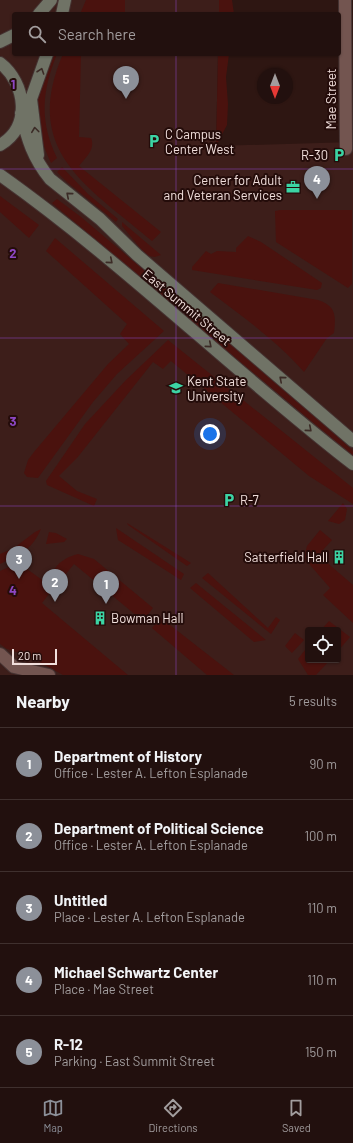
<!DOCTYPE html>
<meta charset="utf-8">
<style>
body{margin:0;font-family:Barlow,sans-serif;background:#2e1e1c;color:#f1f3f6}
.controls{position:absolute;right:12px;bottom:12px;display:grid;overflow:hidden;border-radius:4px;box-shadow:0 1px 3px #0004}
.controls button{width:36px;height:36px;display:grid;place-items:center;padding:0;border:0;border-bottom:1px solid #3f302e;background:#22100e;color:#f1f3f6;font:20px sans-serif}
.compass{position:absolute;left:257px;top:68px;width:36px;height:36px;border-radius:50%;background:#22100e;box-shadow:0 1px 3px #0004;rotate:180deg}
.scale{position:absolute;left:12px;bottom:10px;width:45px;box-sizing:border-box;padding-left:4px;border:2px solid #f1dfdc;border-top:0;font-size:11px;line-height:14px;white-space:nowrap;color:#f1dfdc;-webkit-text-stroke:3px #240c0a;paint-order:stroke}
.you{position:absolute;left:210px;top:434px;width:14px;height:14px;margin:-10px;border:3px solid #fff;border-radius:50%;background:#1a73e8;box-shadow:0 0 0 6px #1a73e833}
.badge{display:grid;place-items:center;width:26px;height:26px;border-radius:50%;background:#8c9099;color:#fff;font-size:13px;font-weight:700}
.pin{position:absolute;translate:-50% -33px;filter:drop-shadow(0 1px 2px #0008)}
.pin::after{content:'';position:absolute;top:21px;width:14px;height:12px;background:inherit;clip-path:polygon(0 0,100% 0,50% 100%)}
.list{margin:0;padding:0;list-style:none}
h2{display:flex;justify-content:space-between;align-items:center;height:52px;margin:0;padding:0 16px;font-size:17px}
h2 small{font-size:13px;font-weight:400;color:#a29d9e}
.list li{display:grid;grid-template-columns:26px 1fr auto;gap:12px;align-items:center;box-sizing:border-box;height:72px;padding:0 16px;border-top:1px solid #3f302e}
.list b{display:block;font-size:15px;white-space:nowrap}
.list p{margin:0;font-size:13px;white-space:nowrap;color:#a29d9e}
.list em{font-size:13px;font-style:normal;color:#a29d9e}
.icon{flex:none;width:22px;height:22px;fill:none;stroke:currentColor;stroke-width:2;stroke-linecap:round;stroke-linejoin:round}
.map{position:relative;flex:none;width:353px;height:675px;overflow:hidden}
.search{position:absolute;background:#22100e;box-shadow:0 1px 3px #0004;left:12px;right:12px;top:12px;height:44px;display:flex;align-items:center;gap:10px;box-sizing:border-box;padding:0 14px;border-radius:4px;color:#a29d9e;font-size:15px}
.sheet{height:412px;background:#22100e}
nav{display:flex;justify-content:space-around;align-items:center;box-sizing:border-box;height:56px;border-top:1px solid #3f302e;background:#22100e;font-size:11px;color:#a29d9e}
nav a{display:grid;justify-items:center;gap:2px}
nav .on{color:#8c9099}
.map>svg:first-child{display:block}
</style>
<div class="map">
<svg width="353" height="675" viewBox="0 0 353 675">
<rect width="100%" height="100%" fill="#2e1612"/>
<path fill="#3d1e1a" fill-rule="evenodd" d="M0,0H219V14H14V54H218L216,146L353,142V675H0ZM308,630H338V660H308Z"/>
<path fill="#4a120e" d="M86,0H125V14H80Z
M219,0H232L234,14H219Z
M49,54H57C42,91 39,121 57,158L51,163C41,143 34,114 38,93C41,80 46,67 49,54Z
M63,54H81L79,137L91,138C96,149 85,158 79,166L161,232L152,241C87,186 21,151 63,54Z
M218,54H229L226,77L228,104L227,125L216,146Z
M62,167L88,194L118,219L116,222L67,182L57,172Z
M0,196L39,225L29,238L0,212Z
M57,199L81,217L183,303L177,309L52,203Z
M280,210H352V284L348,288L276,242L275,211Z
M122,222L161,255L155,257L149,256L141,249L122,226Z
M248,236L261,242L322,283L321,288L317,290L192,270V267L206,251L211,254L217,251L236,252V248Z
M55,238L164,331L117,374L93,402L38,478L27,477L24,473L28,460L34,452L108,364L129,344L120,334L127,324L46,251Z
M218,283L318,300C336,306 336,315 334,333L327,338L304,372C277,341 242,316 210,292Z
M191,310L314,414L353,451V456L185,316Z
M168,340L353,488V504L309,476L171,361L163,369L153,362L77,458L59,476L77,491L97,499L94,506L47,485L46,481L85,424L126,380Z
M343,503L347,509L345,520L339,524L328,521Z
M127,523L191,563L187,566L128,525Z
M116,528L184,574L181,580L118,540Z
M41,529C31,551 20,555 0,564V554L14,548L35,532Z
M320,530L332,540L323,550L328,555L324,560L353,585V623L323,595L330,588L304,558L307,546Z
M49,532L56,533L67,539L64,542L46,544Z
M78,554L94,559L153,608L143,621L74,564L61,580L53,574C55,563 69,556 78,554Z
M16,564H20L45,582L49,583L53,589L42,603L128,675H63L31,657L7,649L0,644V571Z
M208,573L268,628L276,617L280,620L271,634L202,578Z
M196,583L266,640L254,642L190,588Z
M161,618L234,675H207L152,628Z
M329,621L350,637L338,651V630H321Z
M295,633L304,640L292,653L285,646Z
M308,646V660H330L316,675H308L298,659Z"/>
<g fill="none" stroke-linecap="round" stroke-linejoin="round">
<g stroke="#453332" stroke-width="14">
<path id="street" d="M345,0L346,149
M0,654L14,667L49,675"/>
</g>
<g stroke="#453332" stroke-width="14">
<path id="secondary" d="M39,14L51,0
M62,14L65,0
M0,42L14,35
M47,54L31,99L21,113C27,139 33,158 50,179L100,219L137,255L353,441
M0,63C26,83 32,127 0,145
M31,99L38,155
M0,175C124,263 233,371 353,464"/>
</g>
<use href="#street" stroke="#735550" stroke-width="12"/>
<use href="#secondary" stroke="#707366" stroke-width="12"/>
</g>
<defs><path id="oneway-chevron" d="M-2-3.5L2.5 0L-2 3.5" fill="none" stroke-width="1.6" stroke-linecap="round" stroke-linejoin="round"/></defs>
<g stroke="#3b2b26">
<use href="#oneway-chevron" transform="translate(41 71) rotate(-71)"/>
<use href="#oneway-chevron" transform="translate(35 130) rotate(-97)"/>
<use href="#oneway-chevron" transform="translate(69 195) rotate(-140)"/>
<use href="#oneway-chevron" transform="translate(110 261) rotate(40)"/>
<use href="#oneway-chevron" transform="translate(209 345) rotate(40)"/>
<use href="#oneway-chevron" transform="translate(282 379) rotate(-139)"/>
<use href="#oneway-chevron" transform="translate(309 429) rotate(40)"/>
</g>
<path fill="none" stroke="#8d47c3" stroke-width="1" stroke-opacity="0.55" d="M176,0V14M176,54V675M0,169H353M0,338H353M0,506H353"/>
<defs>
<g id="parking-bare" transform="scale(1.08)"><path d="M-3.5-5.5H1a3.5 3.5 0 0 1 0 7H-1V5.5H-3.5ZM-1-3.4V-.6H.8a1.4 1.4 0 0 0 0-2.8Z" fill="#3cd4a4" stroke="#240c0a" stroke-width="2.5" paint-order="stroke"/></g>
<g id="office-bare" transform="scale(1.08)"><path d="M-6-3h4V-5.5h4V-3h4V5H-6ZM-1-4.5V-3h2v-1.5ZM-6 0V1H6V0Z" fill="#3cd4a4" stroke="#240c0a" stroke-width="2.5" paint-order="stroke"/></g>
<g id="university-bare" transform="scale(1.08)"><path d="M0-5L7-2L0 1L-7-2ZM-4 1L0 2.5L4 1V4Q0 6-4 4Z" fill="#3cd4a4" stroke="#240c0a" stroke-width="2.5" paint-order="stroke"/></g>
<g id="building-bare" transform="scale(1.08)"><path d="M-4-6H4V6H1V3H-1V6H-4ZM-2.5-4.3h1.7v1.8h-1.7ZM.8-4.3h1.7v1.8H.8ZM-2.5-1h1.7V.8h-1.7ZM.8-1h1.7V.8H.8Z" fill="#3cd4a4" stroke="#240c0a" stroke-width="2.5" paint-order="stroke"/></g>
</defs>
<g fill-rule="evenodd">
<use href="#parking-bare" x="154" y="141"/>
<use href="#parking-bare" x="339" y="155"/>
<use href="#office-bare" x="293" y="187"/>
<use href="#university-bare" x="176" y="388"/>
<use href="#parking-bare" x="229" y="500"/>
<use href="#building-bare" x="339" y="557"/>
<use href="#building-bare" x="100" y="618"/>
</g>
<g text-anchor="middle" stroke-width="4" stroke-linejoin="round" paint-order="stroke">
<g font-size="13" fill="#f1dfdc" stroke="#240c0a">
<text transform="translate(331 99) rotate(-90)" y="5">Mae Street</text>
<text transform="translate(187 307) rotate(40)" y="5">East Summit Street</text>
</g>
<g font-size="13" fill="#f1dfdc" stroke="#240c0a" text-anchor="start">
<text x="165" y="139">C Campus<tspan x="165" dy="15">Center West</tspan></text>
<text x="328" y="160" text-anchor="end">R-30</text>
<text x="282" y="185" text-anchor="end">Center for Adult<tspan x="282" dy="15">and Veteran Services</tspan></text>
<text x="187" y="386">Kent State<tspan x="187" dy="15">University</tspan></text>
<text x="240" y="505">R-7</text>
<text x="328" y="562" text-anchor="end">Satterfield Hall</text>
<text x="111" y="623">Bowman Hall</text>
</g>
</g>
<g font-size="13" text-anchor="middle" font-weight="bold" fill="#8d47c3" stroke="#240c0a" stroke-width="4" stroke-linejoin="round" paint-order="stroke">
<text x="13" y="89">1</text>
<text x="13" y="258">2</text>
<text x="13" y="426">3</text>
<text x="13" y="595">4</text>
</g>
</svg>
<div class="controls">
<button><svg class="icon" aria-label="locate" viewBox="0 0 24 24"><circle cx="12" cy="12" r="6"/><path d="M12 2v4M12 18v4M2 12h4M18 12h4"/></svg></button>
</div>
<svg class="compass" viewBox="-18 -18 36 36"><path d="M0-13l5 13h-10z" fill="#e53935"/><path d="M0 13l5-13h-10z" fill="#a29d9e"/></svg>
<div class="scale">20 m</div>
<div class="you"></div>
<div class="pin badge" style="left:106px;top:604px">1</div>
<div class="pin badge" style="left:55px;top:602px">2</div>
<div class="pin badge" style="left:19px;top:579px">3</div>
<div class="pin badge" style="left:317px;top:199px">4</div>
<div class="pin badge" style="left:126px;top:99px">5</div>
<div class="search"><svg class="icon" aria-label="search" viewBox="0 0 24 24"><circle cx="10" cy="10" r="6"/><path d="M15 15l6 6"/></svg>Search here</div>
</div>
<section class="sheet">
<h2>Nearby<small>5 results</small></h2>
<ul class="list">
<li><span class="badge">1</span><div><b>Department of History</b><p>Office · Lester A. Lefton Esplanade</p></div><em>90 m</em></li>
<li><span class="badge">2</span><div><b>Department of Political Science</b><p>Office · Lester A. Lefton Esplanade</p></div><em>100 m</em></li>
<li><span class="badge">3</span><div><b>Untitled</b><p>Place · Lester A. Lefton Esplanade</p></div><em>110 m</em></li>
<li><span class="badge">4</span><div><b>Michael Schwartz Center</b><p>Place · Mae Street</p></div><em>110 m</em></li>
<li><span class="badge">5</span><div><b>R-12</b><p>Parking · East Summit Street</p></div><em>150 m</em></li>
</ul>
</section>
<nav>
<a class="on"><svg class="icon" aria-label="map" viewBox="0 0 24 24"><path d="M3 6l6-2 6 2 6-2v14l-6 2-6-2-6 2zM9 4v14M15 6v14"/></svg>Map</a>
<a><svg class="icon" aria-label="directions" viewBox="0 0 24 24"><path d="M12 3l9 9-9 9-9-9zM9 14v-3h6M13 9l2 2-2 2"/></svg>Directions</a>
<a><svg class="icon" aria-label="saved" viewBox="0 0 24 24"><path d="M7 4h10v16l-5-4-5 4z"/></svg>Saved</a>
</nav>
